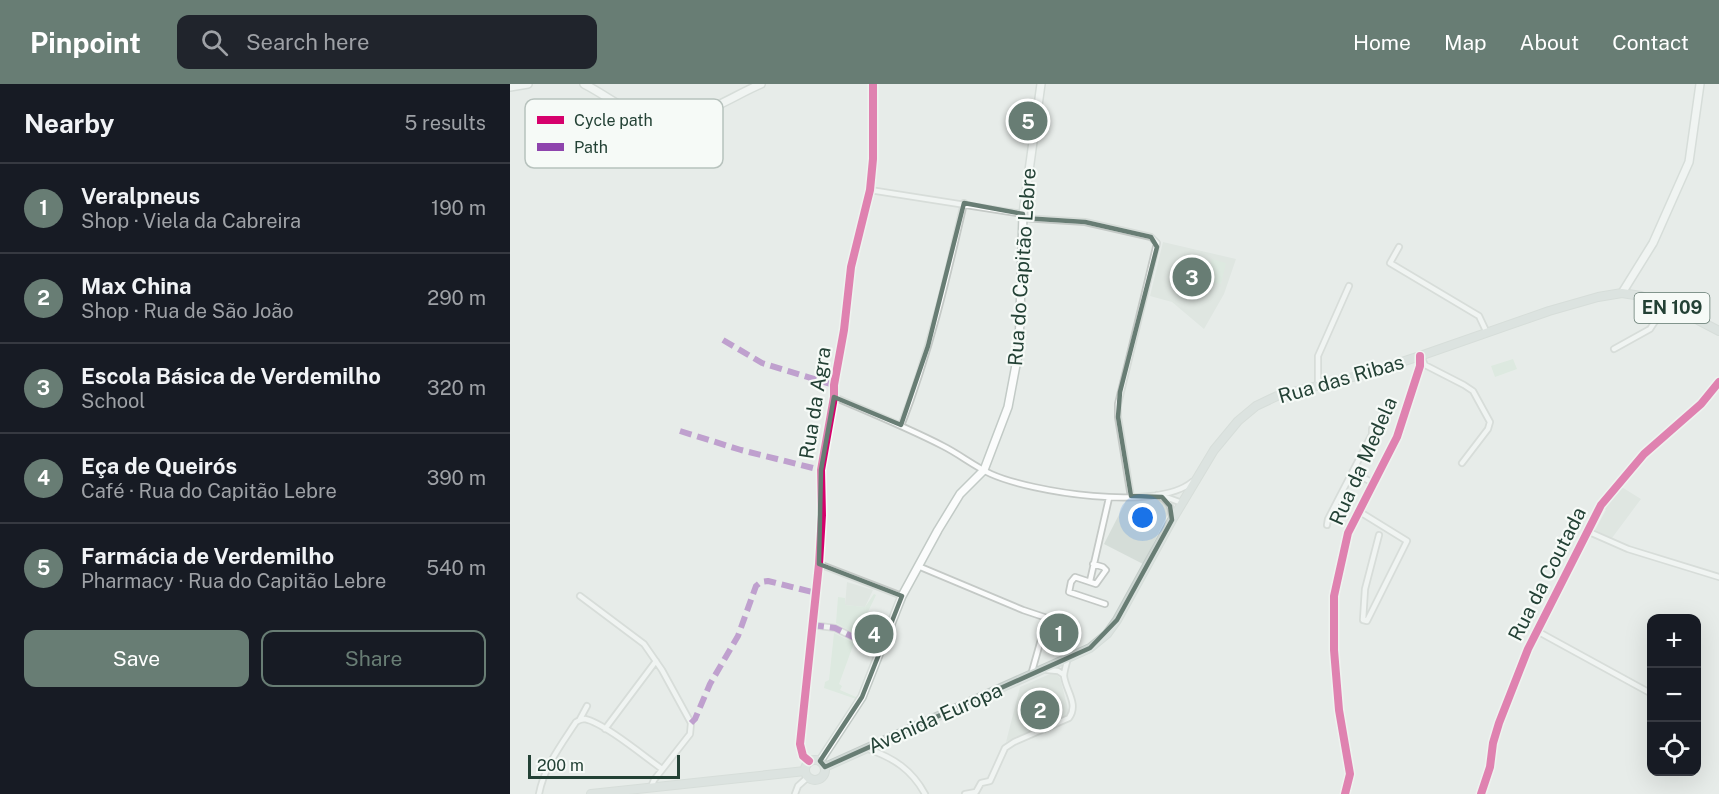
<!DOCTYPE html>
<meta charset="utf-8">
<style>
body{margin:0;font-family:"Public Sans",sans-serif;background:#20242c;color:#f1f3f6}
.controls{position:absolute;right:18px;bottom:18px;display:grid;overflow:hidden;border-radius:12px;box-shadow:0 6px 24px #0002}
.controls button{width:54px;height:54px;display:grid;place-items:center;padding:0;border:0;border-bottom:2px solid #363941;background:#171b24;color:#f1f3f6;font:30px sans-serif}
.scale{position:absolute;left:18px;bottom:15px;width:152px;box-sizing:border-box;padding-left:6px;border:3px solid #234135;border-top:0;font-size:16px;line-height:21px;white-space:nowrap;color:#234135;-webkit-text-stroke:4px #f6faf7;paint-order:stroke}
.you{position:absolute;left:633px;top:434px;width:21px;height:21px;margin:-15px;border:4px solid #fff;border-radius:50%;background:#1a73e8;box-shadow:0 0 0 9px #1a73e833}
.badge{display:grid;place-items:center;width:39px;height:39px;border-radius:50%;background:#687d74;color:#fff;font-size:20px;font-weight:700}
.pin{position:absolute;translate:-50% -50%;border:3px solid #fff;box-shadow:0 2px 6px #0006}
.list{margin:0;padding:0;list-style:none}
h2{display:flex;justify-content:space-between;align-items:center;height:78px;margin:0;padding:0 24px;font-size:26px}
h2 small{font-size:20px;font-weight:400;color:#9ea1a6}
.list li{display:grid;grid-template-columns:39px 1fr auto;gap:18px;align-items:center;box-sizing:border-box;height:90px;padding:0 24px;border-top:2px solid #363941}
.list b{display:block;font-size:22px;white-space:nowrap}
.list p{margin:0;font-size:20px;white-space:nowrap;color:#9ea1a6}
.list em{font-size:20px;font-style:normal;color:#9ea1a6}
.actions{display:flex;gap:12px;padding:18px 24px}
.actions a{flex:1;padding:14px 0;border:2px solid #687d74;border-radius:12px;text-align:center;font-size:21px;color:#687d74}
.actions .main{background:#687d74;color:#fff}
.icon{flex:none;width:33px;height:33px;fill:none;stroke:currentColor;stroke-width:2;stroke-linecap:round;stroke-linejoin:round}
.map{position:relative;flex:none;width:1209px;height:710px;overflow:hidden}
header{display:flex;align-items:center;gap:36px;box-sizing:border-box;height:84px;padding:0 30px;background:#687d74;color:#fff}
header strong{font-size:28px}
nav{display:flex;gap:33px;margin-inline-start:auto;font-size:21px}
.search{width:420px;height:54px;background:#20242c;display:flex;align-items:center;gap:15px;box-sizing:border-box;padding:0 21px;border-radius:12px;color:#9ea1a6;font-size:22px}
main{display:flex}
aside{flex:1;background:#171b24}
.map>svg:first-child{display:block}
</style>
<header>
<strong>Pinpoint</strong>
<div class="search"><svg class="icon" aria-label="search" viewBox="0 0 24 24"><circle cx="10" cy="10" r="6"/><path d="M15 15l6 6"/></svg>Search here</div>
<nav><a>Home</a><a>Map</a><a>About</a><a>Contact</a></nav>
</header>
<main>
<aside>
<h2>Nearby<small>5 results</small></h2>
<ul class="list">
<li><span class="badge">1</span><div><b>Veralpneus</b><p>Shop · Viela da Cabreira</p></div><em>190 m</em></li>
<li><span class="badge">2</span><div><b>Max China</b><p>Shop · Rua de São João</p></div><em>290 m</em></li>
<li><span class="badge">3</span><div><b>Escola Básica de Verdemilho</b><p>School</p></div><em>320 m</em></li>
<li><span class="badge">4</span><div><b>Eça de Queirós</b><p>Café · Rua do Capitão Lebre</p></div><em>390 m</em></li>
<li><span class="badge">5</span><div><b>Farmácia de Verdemilho</b><p>Pharmacy · Rua do Capitão Lebre</p></div><em>540 m</em></li>
</ul>
<div class="actions"><a class="main">Save</a><a>Share</a></div>
</aside>
<div class="map">
<svg width="1209" height="710" viewBox="0 0 1209 710">
<rect width="100%" height="100%" fill="#e7ece9"/>
<path fill="#d5ddd8" d="M653,158L726,175L714,210L694,245L662,218L640,212Z
M1110,402L1131,415L1102,454L1085,446L1096,426L1093,423Z
M649,415L652,416L659,424V428L633,480L594,460L616,417Z
M337,498L363,506L355,523L335,521Z
M540,590H546L550,594L559,629L552,634L496,658L510,603Z"/>
<path fill="#d0e5d4" d="M702,175L716,179L711,200L696,197Z
M1003,275L1007,285L985,293L981,282Z
M364,510L366,511L347,551L326,539L328,513L335,514V521L355,523Z
M324,549L344,559L329,600L332,602L330,606L346,613V615L314,604L315,598L319,596Z"/>
<g fill="none" stroke-linecap="round" stroke-linejoin="round">
<g stroke="#c4c9c6" stroke-width="8">
<path id="street" d="M360,106L513,130
M513,134L575,138L641,153L647,159L608,320V333L621,413
M889,163L880,179L969,232L977,249
M1104,265L1140,245L1155,222
M912,275L915,281L954,301L963,307L980,338L978,345L952,379
M808,301V272L839,202
M324,313C361,329 398,344 433,362C449,370 464,382 481,390C521,408 646,428 682,398
M391,342C419,270 437,194 454,119
M843,388L863,399
M647,411C658,416 662,422 662,434
M653,412L672,419
M850,428L897,457L857,537L853,536L855,505L869,451
M817,441L818,435L862,350V345
M1077,447L1118,465L1209,493
M309,480L392,512
M583,480L593,483L596,486L586,500L565,493L561,498L559,508L595,520
M408,482L513,526L537,534L521,591
M580,497L599,414
M70,512L134,560L152,586L181,639L180,650L144,696L141,703
M302,541L325,544L361,562
M1027,547L1142,610
M537,586L548,587L554,591
M70,635L77,622
M95,645L146,577
M358,665C384,674 402,686 415,710
M299,677L293,672L290,660L309,480L312,431L311,386L324,313V301L334,246L341,183L360,106L363,75V0
M29,710C34,683 51,661 66,638C69,636 71,635 75,635C94,639 135,673 152,685
M285,710L288,702L298,693
M455,710L466,708L471,699L480,697L495,664L504,658L559,634C569,620 556,607 554,592C554,587 557,579 558,573
M835,710L840,690L829,626L824,566V512L838,449L887,353L910,282V272
M971,710L980,683L983,659L989,639L1018,565L1091,421L1134,370L1191,320L1209,298"/>
</g>
<g stroke="#c2cac6" stroke-width="10">
<path id="secondary" d="M74,0C96,11 119,30 143,36C177,44 220,13 251,0
M0,3L18,0
M1112,209L1143,159L1179,78L1190,0
M310,677L352,613L392,512L428,446L450,410L474,386L498,323L509,265L513,130L531,0"/>
</g>
<g stroke="#c2cbc7" stroke-width="10">
<path id="primary" d="M295 686a10 10 0 1 1 20 0a10 10 0 1 1-20 0Z
M315,683L580,564L597,550L607,536L662,436L704,366L728,337L746,322L767,312L855,290L910,272L1039,227L1088,213L1112,209L1131,212L1188,236L1209,247
M81,710L295,687"/>
</g>
<use href="#street" stroke="#fbfcfc" stroke-width="4.5"/>
<use href="#secondary" stroke="#fbfcfc" stroke-width="7"/>
<use href="#primary" stroke="#cfd7d4" stroke-width="8"/>
<path stroke="#8e44ad" stroke-width="6" stroke-dasharray="12 6" stroke-linecap="butt" d="M213,256L252,279L324,301
M170,347L231,366L311,386
M302,541L325,544L361,562
M181,639L185,635L200,600L228,552L246,502L251,498L258,497L306,509"/>
<g stroke="#f6faf7" stroke-width="11">
<path id="cycleway" d="M299,677L293,672L290,660L309,480L312,431L311,386L324,313V301L334,246L341,183L360,106L363,75V0
M835,710L840,690L829,626L824,566V512L838,449L887,353L910,282V272
M971,710L980,683L983,659L989,639L1018,565L1091,421L1134,370L1191,320L1209,298"/>
</g>
<use href="#cycleway" stroke="#d6006c" stroke-width="8"/>
</g>
<path d="M0 0H1209V710H0ZM454,119L513,130V134L575,138L641,153L647,163L610,308L608,333L621,412L652,413L660,422L662,436L607,536L580,564L315,683L310,677L352,613L392,512L309,480L311,386L324,313L391,341L418,262Z" fill="#e7ece9" fill-opacity=".55" fill-rule="evenodd"/>
<path fill="none" stroke="#687d74" stroke-width="4.5" stroke-linejoin="round" d="M454,119L513,130V134L575,138L641,153L647,163L610,308L608,333L621,412L652,413L660,422L662,436L607,536L580,564L315,683L310,677L352,613L392,512L309,480L311,386L324,313L391,341L418,262Z"/>
<g text-anchor="middle" stroke-width="4.5" stroke-linejoin="round" paint-order="stroke">
<rect fill="#f6faf7" stroke="#62786f" stroke-width="1.5" x="1124.5" y="209" width="75" height="30" rx="4.5"/>
<g font-size="18" font-weight="bold" fill="#234135">
<text x="1162" y="230">EN 109</text>
</g>
<g font-size="20" fill="#234135" stroke="#f6faf7">
<text transform="translate(512 183) rotate(-86)" y="7">Rua do Capitão Lebre</text>
<text transform="translate(831 295) rotate(-16)" y="7">Rua das Ribas</text>
<text transform="translate(305 319) rotate(-81)" y="7">Rua da Agra</text>
<text transform="translate(853 377) rotate(-66)" y="7">Rua da Medela</text>
<text transform="translate(1037 490) rotate(-63)" y="7">Rua da Coutada</text>
<text transform="translate(425 634) rotate(-24)" y="7">Avenida Europa</text>
</g>
</g>
<rect x="15" y="15" width="198" height="69" rx="9" fill="#f6faf7" stroke="#b7c2bd" stroke-width="1.5"/>
<rect x="27" y="32" width="27" height="8" fill="#d6006c"/>
<rect x="27" y="59" width="27" height="8" fill="#8e44ad"/>
<g font-size="16" fill="#234135">
<text x="64" y="42">Cycle path</text>
<text x="64" y="69">Path</text>
</g>
</svg>
<div class="controls">
<button>+</button>
<button>−</button>
<button><svg class="icon" aria-label="locate" viewBox="0 0 24 24"><circle cx="12" cy="12" r="6"/><path d="M12 2v4M12 18v4M2 12h4M18 12h4"/></svg></button>
</div>
<div class="scale">200 m</div>
<div class="you"></div>
<div class="pin badge" style="left:549px;top:549px">1</div>
<div class="pin badge" style="left:530px;top:626px">2</div>
<div class="pin badge" style="left:682px;top:193px">3</div>
<div class="pin badge" style="left:364px;top:550px">4</div>
<div class="pin badge" style="left:518px;top:37px">5</div>
</div>
</main>
